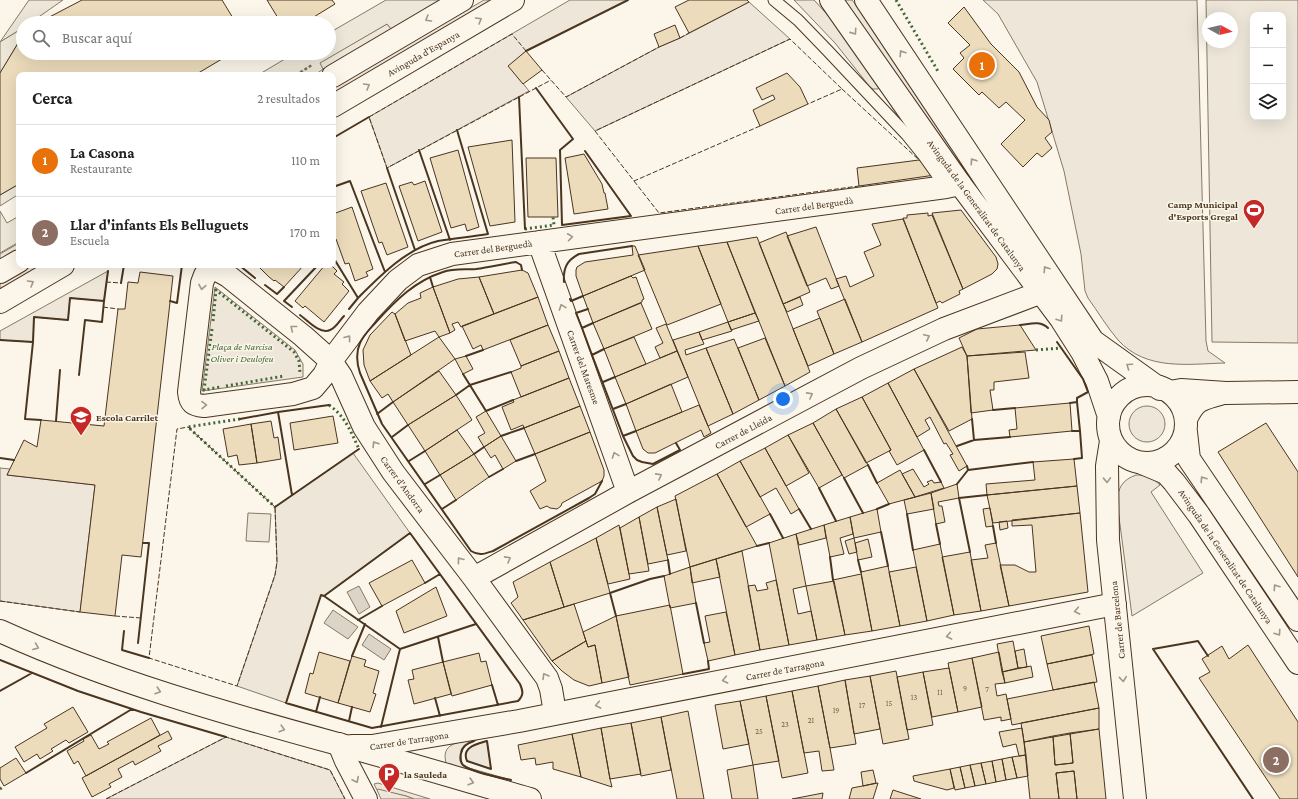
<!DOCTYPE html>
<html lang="es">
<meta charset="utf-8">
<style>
body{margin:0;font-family:"Crimson Pro",serif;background:#f2f2f2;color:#202124}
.controls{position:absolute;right:12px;top:12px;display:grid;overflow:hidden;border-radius:8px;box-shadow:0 4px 16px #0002}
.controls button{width:36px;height:36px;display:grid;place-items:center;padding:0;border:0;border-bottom:1px solid #e0e0e0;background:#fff;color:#202124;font:20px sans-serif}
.compass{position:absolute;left:1202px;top:12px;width:36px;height:36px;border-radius:50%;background:#fff;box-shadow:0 4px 16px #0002;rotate:98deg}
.you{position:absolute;left:783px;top:399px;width:14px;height:14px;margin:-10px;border:3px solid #fff;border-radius:50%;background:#1a73e8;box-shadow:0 0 0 6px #1a73e833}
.badge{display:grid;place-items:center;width:26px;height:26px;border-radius:50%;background:#ea580c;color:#fff;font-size:13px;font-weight:700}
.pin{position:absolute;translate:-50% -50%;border:2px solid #fff;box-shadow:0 1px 4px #0006}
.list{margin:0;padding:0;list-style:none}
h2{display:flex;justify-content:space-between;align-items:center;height:52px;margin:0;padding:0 16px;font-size:17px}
h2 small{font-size:13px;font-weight:400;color:#757577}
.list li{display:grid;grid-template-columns:26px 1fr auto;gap:12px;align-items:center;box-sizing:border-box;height:72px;padding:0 16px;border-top:1px solid #e0e0e0}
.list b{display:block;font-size:15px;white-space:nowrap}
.list p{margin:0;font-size:13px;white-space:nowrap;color:#757577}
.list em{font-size:13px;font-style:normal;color:#757577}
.icon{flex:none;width:22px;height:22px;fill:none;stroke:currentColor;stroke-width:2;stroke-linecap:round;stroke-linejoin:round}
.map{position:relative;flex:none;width:1298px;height:799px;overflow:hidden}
.search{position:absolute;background:#fff;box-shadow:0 4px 16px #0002;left:16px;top:16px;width:320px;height:44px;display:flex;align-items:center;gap:10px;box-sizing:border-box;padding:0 14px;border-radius:22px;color:#757577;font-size:15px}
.panel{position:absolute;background:#fff;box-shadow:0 4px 16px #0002;left:16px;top:72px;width:320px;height:196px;border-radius:8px}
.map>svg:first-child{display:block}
</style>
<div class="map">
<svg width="1298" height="799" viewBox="0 0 1298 799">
<rect width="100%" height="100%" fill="#fbf6e9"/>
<path fill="#ede6d9" stroke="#887966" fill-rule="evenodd" d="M29,0H63L30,23H23V28L0,42Z
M484,0H498L333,96V88Z
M570,0H628L526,51L509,66L529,91L387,168L369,117Z
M794,0H814L834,22L880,86L878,89H873L870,87L835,43Z
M842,0H852L880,36L984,189L978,193Z
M983,0H1197L1206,341L1208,351L1225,363C1188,364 1146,371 1118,340C1107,327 1098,312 1088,298L1085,291L1081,254L1064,171L1037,82L998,14Z
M1206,0H1298V343L1212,342ZM1253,15H1283V117H1253ZM1208,18H1232V42H1208Z
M749,2L790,39L595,131L566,97L659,47L680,38Z
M387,24L392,30L323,69L319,63Z
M19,243V250L0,261V254Z
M31,265H43L0,290V283Z
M108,271L104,301L70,298L68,320L34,317L33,342L0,340V331Z
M215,287L295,350L303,364V377L202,391Z
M1129 424a18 18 0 1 1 36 0a18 18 0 1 1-36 0Z
M353,453L410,533L324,596L321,595L286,703L237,686L275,575L277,562L275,507Z
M0,468L10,469L7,475L95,485L80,612L0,601Z
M1136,475C1146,475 1153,478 1160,485L1151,492L1203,573L1132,616L1117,502C1118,488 1122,480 1136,475Z
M248,513L271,514L269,542L246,541Z
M226,737L330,770L345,799H106Z
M479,739L464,746L461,755L462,764L469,768L511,780L509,787L447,766C438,741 462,742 479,739Z
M487,741L491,769L467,761C461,747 477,744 487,741Z
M378,783L430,799H414L406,796L377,790L374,784Z"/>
<path fill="#ede7d9" stroke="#887966" d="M386,0H440L392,30L387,24L320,63L323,69L315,75H258L295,53H329V33Z
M23,28V35L0,73V42Z
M19,184V194L0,206V195Z
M0,211L7,223L19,216V242L0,253Z
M378,789L406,796L414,799H381L377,790Z"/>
<path fill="#dcd4c6" stroke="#887966" d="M359,586L370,607L359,614L347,592Z
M333,610L358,627L348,639L324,623Z
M369,634L391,649L384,660L362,645Z"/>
<path fill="#ecdcbc" stroke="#4a3520" d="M82,0H222L236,23H38Z
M267,0H332L335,4L304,23H281Z
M689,0H747L749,2L689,33L675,7Z
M964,7L991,44L1019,72L1037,107L1049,120L1052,132L1045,138L1052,148L1042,157L1037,153L1023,167L1001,144L1025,120L1006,102L999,108L982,92L979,95L953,69L964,58L960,53L970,45L948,23Z
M675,25L680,38L659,47L654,34Z
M23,35V53H232L195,75H19V184L0,195V73Z
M526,51L542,70L523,84L508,66Z
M787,73L800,87L808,104L760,126L753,110L775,99L773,95L762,100L756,88Z
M512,140L515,222L490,226L468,147Z
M458,150L479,227L467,231L465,224L451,228L430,158Z
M584,154L602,184L604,193H605L608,209L574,214L565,158Z
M526,158H556L558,217H528Z
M919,160L935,175L859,186L857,168Z
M425,181L442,232L418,241L399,186L412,182L414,185Z
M386,183L408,247L387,255L382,242L379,243L361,191Z
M352,207L373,269L366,272L368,276L355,281L349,263L345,264L336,239L333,240V214Z
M961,210L996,257L998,264L997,269L992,274L963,289L932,213Z
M928,213V216L932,215L963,289L959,291L960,294L942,303L940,301L936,303L903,218H907V215Z
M903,219L938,308L862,342L836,279L846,276L850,287L874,276L864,252L881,245L872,224Z
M816,227L839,286L831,289L826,278L807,286L787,236Z
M786,232L810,292L783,304L759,243Z
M757,237L810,372L785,386L727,242Z
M727,242L755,313L728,322L698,246Z
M632,246H635L645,270L583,296L576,276V270L577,267L585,262L633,255Z
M698,246L721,304L667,325L638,255Z
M257,265H304L284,287L275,280L274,281L269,277Z
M325,265H331L337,271L334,274L344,282L342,284L349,291L324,322L305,306L303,308L295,301Z
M522,270L528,273L538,297L494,314L479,277Z
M140,272L173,276L141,557L122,555L115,616L80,612L95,485L7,475L24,440L37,447L41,420L104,426L118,309H125L128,282L138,283Z
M631,276L633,278L636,277L644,299L642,300V302L593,323L583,296Z
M479,277L494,314L461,327L458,322L452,324L455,330L450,333L433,287L458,279Z
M433,287L450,333L439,337L435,331L405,341L395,314L408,303L421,298L420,293Z
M538,297L548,325L483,350L481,345L473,349L462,326Z
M800,297L803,305L787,312L783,304Z
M845,299L862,342L834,354L817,311Z
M641,303L652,329L604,349L593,323Z
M392,312L395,314L411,355L370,381L364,365L363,350L370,335Z
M755,313L759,321L731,330L728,322Z
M820,318L834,354L808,366L793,329Z
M728,322L732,331L702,340L699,332Z
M666,324L677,351L660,358L655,347L663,343L656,328Z
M548,325L559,351L521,366L510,340Z
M1020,325L1036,350L967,356L959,338L977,329Z
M699,332L704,344L685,350L686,355L706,348L733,414L708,426L673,340Z
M439,337L455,359L393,402L388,394L382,398L370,381Z
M634,337L646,364L615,377L604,349Z
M765,338L785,386L759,400L738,348Z
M734,339L759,400L733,414L706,348Z
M962,347L967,356L972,419L949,431L914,369Z
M559,351L569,378L521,397L511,372L521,368V366Z
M677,351L688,377L626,404L615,377Z
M1025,352L1029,378L994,382V390H990L993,410L971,413L967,356Z
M466,356L473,369L463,374L455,359Z
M914,369L967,466L959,471L950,455L953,454L946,443L944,444L930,417L925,420L930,429L917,437L888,383Z
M439,371L456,395L408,425L393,402Z
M569,378L580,406L524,428L523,425L511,430L502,407L514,402L513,400Z
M888,383L924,450L897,465L889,451L891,450L862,397Z
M671,384L682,412L636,431L626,404Z
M456,395L472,420L425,451L408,425Z
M862,397L891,450L866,463L836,409Z
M1070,403L1072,431L1010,437L1009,430L1017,429L1015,408Z
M699,405L711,433L704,437L701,430L655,453H648L643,449L636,431Z
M580,406L590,432L535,454L524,428Z
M836,409L868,465L844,478L813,423Z
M486,411L501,436L484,447L478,437L485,433L476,417Z
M333,416L338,443L294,450L290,423Z
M271,421L274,438L278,437L281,459L257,463L251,424Z
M813,423L842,475L819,488L788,435Z
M1266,423L1298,472V577L1218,452Z
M251,424L257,463L239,465L237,455L228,457L223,429Z
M457,430L474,454L440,475L425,451Z
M590,432L604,470V476L602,481L562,503L561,506L557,509L550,508L547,506L540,509L530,491L546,481L535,454Z
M788,435L809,473L786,486L765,448Z
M501,436L516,461L503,469L495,455L491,458L484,447Z
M765,448L799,509L791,514L776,488L760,497L740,461Z
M474,454L489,477L456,500L440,475Z
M1074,459L1077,486L987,495L986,484L1035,480L1033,462Z
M740,461L770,514L746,527L717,474Z
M913,469L924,487L929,484L927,482L932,480L934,483L941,482L944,488L915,497L902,474Z
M900,470L915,497L889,504L877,483Z
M717,474L757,546L690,567L675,496Z
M957,484L959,498L938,502L939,506H942L945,522L936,524L931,493Z
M1077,486L1080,513L993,523L987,495Z
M931,493L934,509L907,514L904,500Z
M676,499L686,551L667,555L657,507Z
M657,507L668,560L648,564L639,517Z
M990,508L993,526L986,527L983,509Z
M877,509L881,532L854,538L850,517Z
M1080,513L1088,592L1009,606L1000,565H1015L1029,572H1036L1032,525L1012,526V520Z
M639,517L649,571L629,574L620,528Z
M850,517L853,534L840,538L844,554L830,557L824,525Z
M1007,521L1008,528L1000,530L999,522Z
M619,525L630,579L608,584L596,538Z
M824,525L826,538L799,545L796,534Z
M796,534L806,586L793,589L798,614L811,611L817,640L789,645L769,543Z
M596,538L610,593L564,607L550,562Z
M854,538L857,552L849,554L845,541Z
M868,539L872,557L858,560L855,543Z
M996,543L1009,606L981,611L971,560L988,558L985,545Z
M940,544L954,615L927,621L913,550Z
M742,551L760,650L735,655L716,559Z
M970,552L981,611L954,615L942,557Z
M716,559L720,577L692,583L690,567Z
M412,560L425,583L382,606L369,583Z
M550,562L564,607L523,620L511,603L518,597L513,582Z
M888,566L900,626L872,631L861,572Z
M690,567L696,603L670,608L664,576Z
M916,567L927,621L900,626L889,572Z
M861,574L872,631L845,635L833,580Z
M776,580L789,645L760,650L748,586L755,585L757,591L768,589L766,583Z
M834,581L845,635L817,640L806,586Z
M436,587L447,616L404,633L396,611Z
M574,604L586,641L552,661L523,620Z
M670,605L683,674L630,685L616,616Z
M726,612L735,655L708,661L704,643L710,642L705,616Z
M616,616L629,677L602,683L595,645L588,647L583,632Z
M1089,626L1094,654L1047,664L1041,636Z
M586,641L588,647L595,645L602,683L589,686L574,680L562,671L552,661Z
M1013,641L1018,668L1002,672L997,644Z
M1248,645L1298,722V799H1280L1199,678L1210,672L1202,659L1222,646L1229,659Z
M1024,649L1027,667L1018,668L1015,651Z
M319,652L350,661L338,703L305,693L310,673L313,674Z
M999,652L1005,683L995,684L997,696L1006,694L1011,719L1001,721V717L984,720L972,658Z
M479,653L481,662L486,661L492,685L452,696L443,662Z
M1092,655L1097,682L1053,690L1047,664Z
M352,656L366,660L364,666L379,671L373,693L376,694L370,712L338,703Z
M972,658L982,707L958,712L948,663Z
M443,662L451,694L414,704L408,680L414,679L412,670Z
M1031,666L1033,677L1005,683L1002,672Z
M949,668L958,712L932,717L923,672Z
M896,671L909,739L883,744L870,676Z
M923,672L933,725L907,730L897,677Z
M870,676L880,729L854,734L845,680Z
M845,680L856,744L830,748L818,686Z
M1094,682L1099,708L1012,725L1007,699Z
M818,686L830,748L834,770L822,771L819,751L804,753L792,691Z
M792,691L808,773L782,778L766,696Z
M766,696L779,761L753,765L740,701Z
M740,701L749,744L723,749L715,705Z
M73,707L88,732L69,743L66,740L51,749L53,751L40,759L37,754L24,762L15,747L47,728L44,724Z
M1099,708V729L1024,742L1021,723Z
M688,711L704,799H677L661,717Z
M661,717L671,770L641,776L631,723Z
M151,718L160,735L86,776L78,761L74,764L67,751L84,741L83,739L91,735L99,749L109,744L107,742Z
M631,723L641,774L610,779L601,728Z
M601,728L610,779L612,787L581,777L572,734Z
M1022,728L1026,755L1019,756L1016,744L1003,747L999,732Z
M1099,729L1106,799H1077L1074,771L1056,773L1059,799H1030L1024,742L1053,736L1055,765L1073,763L1070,733Z
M168,731L172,739L158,746L161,751L135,765L133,761L118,769L122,777L109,784L111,787L92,797L82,778Z
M1070,733L1073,763L1055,765L1053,736Z
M572,734L581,777L553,769V762L536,765L535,758L521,760L518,745Z
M1026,755L1028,776L1017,778L1012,757Z
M1012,757L1017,778L1006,780L1002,759Z
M16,758L26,773L4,786L0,779V768Z
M1002,759L1006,780L996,782L992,761Z
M992,761L996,782L986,784L981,763Z
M981,763L986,784L975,786L970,765Z
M753,765L758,799H732L727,770Z
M970,765L975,786L965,788L960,767Z
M960,767L965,788L955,790L950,769Z
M950,769L954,788L947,790L914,781L913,776Z
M873,770L876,783L863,786L861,772Z
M1074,771L1077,799H1059L1056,773Z
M878,783L873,799H849L852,788Z
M893,790L921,799H890Z
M823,793L822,799H792Z"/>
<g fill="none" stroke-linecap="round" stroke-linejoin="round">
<g stroke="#4a3520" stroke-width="13">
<path id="service" d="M774,0L798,20L827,50L907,135L924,156L946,187"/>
</g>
<g stroke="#4a3520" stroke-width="24">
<path id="minor" d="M539,242L628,492
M1170,392L1181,390L1226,393L1298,392
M1186,419C1196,399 1200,400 1220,394
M1111,441L1107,466L1108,540L1135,799
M474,578L628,492L861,368L944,329L1042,292
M555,713L551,689L547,678L474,578L393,472L364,427L341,376L331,361L303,336L228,276L219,271L214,270H209L205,275L202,283L189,392C190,403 193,405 204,406L293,394L313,388L324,375L331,361L368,312L398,280L418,265L452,254L946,187L960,184
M339,744L346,761L366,799
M352,746H372L519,721L1115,604"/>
</g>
<g stroke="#4a3520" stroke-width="24">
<path id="tertiary" d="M831,0L960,184L1061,319L1082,352L1097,381L1109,417
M866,0L1093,341L1160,389
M1108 424a39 39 0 1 1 78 0a39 39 0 1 1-78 0Z
M1186,432L1189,459L1298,620
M1142,463L1166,473L1174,482L1199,515L1298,663
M0,631C108,680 224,713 338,744C402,761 466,781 530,799"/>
</g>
<g stroke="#4a3520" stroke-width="24">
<path id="secondary" d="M333,76L462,0
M333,106L513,0
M0,272L19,261
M0,302L63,265"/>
</g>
<path stroke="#7f6f5c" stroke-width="2.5" stroke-dasharray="3 2" stroke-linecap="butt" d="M296,75L312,65"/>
<use href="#service" stroke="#fbf6e9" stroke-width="11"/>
<use href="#minor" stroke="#fbf6e9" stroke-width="22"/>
<use href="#tertiary" stroke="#fbf6e9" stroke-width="22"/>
<use href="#secondary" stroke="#fbf6e9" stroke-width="22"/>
<path stroke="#436837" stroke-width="3" stroke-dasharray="2 3" stroke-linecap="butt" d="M896,0L939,73
M525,229L554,225L553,217
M213,321L216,290L294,352L299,361L300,373
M212,329L204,390L220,387
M1036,350L1061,348
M226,386L284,376
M329,405C345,416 351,432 359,449
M240,419L188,427L275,507
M0,789L4,786"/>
<path stroke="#4a3520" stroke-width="1" stroke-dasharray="5 2" stroke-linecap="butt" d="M680,38L689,33
M526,51L512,34L369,117L387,168L551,80
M542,70L566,97L659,47
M842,89L919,160
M760,126L634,181L595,131L790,39L842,89L808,104
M634,181L659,213L859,186
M106,282L121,283
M103,307L118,309
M188,427L275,507L277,562L275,575L237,686L149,658L177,429Z
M0,601L80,612
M115,616L141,618
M106,799L226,737L330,770L345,799"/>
<path stroke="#4a3520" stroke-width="2" d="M526,51L628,0
M536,88L573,139L560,150L562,225L631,216L585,151
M519,97L525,229
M333,138L369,117
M419,150L450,240
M387,168L415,250
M333,187L350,181L385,272
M333,257L358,298L349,309
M239,265L255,278
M522,270L521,265L516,262C503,264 490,267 476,269C465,270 454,268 443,272C415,281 396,300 377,321C371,328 364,334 360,343C356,352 357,364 360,373L382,424L471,551C479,556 484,554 493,551L589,498L595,494L602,481
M430,277L433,287
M564,282C563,268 567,260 579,254L632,246
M121,283L124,265
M265,285L277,294L284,287
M358,298C379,277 407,248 438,241C454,238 471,237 488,234L457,130
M570,299L571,301L583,296
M170,301L177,303L182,265
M292,307L284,301L318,265
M300,315C307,320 320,335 330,330C336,328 340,320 344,316
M593,323L582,328L592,355L604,349
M1020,325C1030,324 1040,320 1048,328
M582,328L576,313L588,309
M0,340L33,342L34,317L68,320L70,298L104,301L108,271
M33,342L25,419L41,420
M1057,342L1083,379L1088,392L1077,398V402L1070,403
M592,355L623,436L633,456L637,460L642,462L653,464L680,450L676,443
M466,356L483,350
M463,374L486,411L513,400
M79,375L85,320L102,322L104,301
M603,382L615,377
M456,395L470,385L511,372
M613,409L626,404
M993,410L1015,408
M278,412L329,405
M377,414L393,402
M240,419L278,412L292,495
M972,419L974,440L1010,437
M56,421L60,370
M1072,431H1080L1077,402
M501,436L524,428
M623,436L636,431
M392,437L408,425
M957,446L974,440
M924,450L941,482
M474,454L484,447
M0,458L14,460
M1074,459L1082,458L1080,431
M409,461L425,451
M516,461L535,454
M868,465L877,483
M967,466L968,470L1033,462
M489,477L503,469
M844,478L863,513
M425,484L440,475
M957,484L968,470
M819,488L836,521
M275,507L359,449
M442,509L456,500
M799,509L811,529
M877,509L889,504
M770,514L783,538
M907,514L913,550
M936,524L940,544
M993,526L996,543
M881,532L888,566
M410,533L520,684C523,691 524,695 518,701L372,728L286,703L321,595L324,596Z
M757,546L769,543
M970,552L959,498L987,495
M830,557L833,580
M668,560L670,574
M858,560L861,572
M425,583L440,574
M324,596L400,649L476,624
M696,603L704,643
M616,616L610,593L650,579L664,576
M358,620L382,606
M124,631L122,650L149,658
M438,637L443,662
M138,643L149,543H143
M352,656L365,624
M1208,656L1198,641L1153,649L1253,799
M0,660L78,691L141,712L226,737
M683,674L709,669L708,661
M492,685L498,705
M0,691L32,673
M435,698L440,716
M316,712L320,697
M349,721L352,707
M381,727L400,649
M474,741C467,743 462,746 461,753C460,757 460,762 463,765C469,771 501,778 511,780
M487,741L491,769L467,761C461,747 477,744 487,741Z
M26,773L132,709"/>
</g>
<defs><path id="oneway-chevron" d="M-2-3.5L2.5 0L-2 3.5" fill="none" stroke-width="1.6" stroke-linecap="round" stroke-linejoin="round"/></defs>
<g stroke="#a29684">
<use href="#oneway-chevron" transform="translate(428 19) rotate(149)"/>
<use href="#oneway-chevron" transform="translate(479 20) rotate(-30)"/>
<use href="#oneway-chevron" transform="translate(854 32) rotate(55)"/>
<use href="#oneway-chevron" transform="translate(902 53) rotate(-123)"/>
<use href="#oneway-chevron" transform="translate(367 86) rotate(-30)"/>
<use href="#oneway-chevron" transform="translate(973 161) rotate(-124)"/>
<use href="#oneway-chevron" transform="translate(570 237) rotate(-8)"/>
<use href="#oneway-chevron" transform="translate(1046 269) rotate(-123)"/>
<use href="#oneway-chevron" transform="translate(31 283) rotate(-30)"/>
<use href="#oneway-chevron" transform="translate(202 287) rotate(100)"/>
<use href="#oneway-chevron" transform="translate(562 307) rotate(-110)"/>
<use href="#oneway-chevron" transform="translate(1060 319) rotate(56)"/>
<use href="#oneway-chevron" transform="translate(293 328) rotate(-141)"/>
<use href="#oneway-chevron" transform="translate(927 337) rotate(-25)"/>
<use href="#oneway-chevron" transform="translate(348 338) rotate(-53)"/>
<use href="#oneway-chevron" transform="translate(1129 366) rotate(-145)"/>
<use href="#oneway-chevron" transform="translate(810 395) rotate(-28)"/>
<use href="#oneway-chevron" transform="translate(204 405) rotate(-1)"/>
<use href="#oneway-chevron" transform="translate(375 444) rotate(-122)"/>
<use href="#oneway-chevron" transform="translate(615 455) rotate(-110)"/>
<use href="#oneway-chevron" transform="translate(659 476) rotate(-28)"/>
<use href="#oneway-chevron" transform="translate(1203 479) rotate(-124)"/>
<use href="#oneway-chevron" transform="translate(1107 480) rotate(88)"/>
<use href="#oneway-chevron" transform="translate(508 559) rotate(-29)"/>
<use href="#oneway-chevron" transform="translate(460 560) rotate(-128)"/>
<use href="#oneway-chevron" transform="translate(1276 587) rotate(-124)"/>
<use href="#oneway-chevron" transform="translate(1077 611) rotate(169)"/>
<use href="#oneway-chevron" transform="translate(1278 633) rotate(56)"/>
<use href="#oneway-chevron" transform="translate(949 636) rotate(169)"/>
<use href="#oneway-chevron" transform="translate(36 647) rotate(22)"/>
<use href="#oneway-chevron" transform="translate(545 676) rotate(-121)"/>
<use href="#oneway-chevron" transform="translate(1123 679) rotate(84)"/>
<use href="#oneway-chevron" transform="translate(725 680) rotate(169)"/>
<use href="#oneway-chevron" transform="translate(158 691) rotate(18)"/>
<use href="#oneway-chevron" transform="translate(598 705) rotate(169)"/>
<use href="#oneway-chevron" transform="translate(282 729) rotate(17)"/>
<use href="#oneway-chevron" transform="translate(356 780) rotate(63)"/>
<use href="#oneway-chevron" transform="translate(471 782) rotate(16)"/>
</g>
<defs>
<g id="stadium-pin" transform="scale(1.15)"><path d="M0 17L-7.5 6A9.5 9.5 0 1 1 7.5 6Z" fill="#c62828" stroke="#fbf6e9"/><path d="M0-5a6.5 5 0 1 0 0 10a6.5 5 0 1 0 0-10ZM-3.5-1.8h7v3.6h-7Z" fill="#fff"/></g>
<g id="school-pin" transform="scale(1.15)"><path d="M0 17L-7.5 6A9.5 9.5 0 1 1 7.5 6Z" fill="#c62828" stroke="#fbf6e9"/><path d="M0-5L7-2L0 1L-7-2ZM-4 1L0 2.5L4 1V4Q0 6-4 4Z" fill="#fff"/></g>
<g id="parking-pin" transform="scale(1.15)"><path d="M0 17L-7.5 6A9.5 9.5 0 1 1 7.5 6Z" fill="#c62828" stroke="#fbf6e9"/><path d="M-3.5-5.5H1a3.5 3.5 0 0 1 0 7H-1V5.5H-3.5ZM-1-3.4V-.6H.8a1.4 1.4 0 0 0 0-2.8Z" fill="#fff"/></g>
</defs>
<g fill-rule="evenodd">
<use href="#stadium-pin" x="1254" y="210"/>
<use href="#school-pin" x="81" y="417"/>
<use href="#parking-pin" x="389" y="774"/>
</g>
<g text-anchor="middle" stroke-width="3" stroke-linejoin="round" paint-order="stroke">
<g font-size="8" fill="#725f47">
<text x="965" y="691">9</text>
<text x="987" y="692">7</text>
<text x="940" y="695">11</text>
<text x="914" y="700">13</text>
<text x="889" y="706">15</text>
<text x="862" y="708">17</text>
<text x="836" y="713">19</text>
<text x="811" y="723">21</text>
<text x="785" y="727">23</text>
<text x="759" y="734">25</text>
</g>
<g font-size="10" fill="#4a3520" stroke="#fbf6e9">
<text transform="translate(423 53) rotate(-30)" y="4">Avinguda d'Espanya</text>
<text transform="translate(814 205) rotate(-8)" y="4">Carrer del Berguedà</text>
<text transform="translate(977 205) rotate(54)" y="4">Avinguda de la Generalitat de Catalunya</text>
<text transform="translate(493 248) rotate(-8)" y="4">Carrer del Berguedà</text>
<text transform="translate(584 367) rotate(70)" y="4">Carrer del Maresme</text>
<text transform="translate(743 431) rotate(-28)" y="4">Carrer de Lleida</text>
<text transform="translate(403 484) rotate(54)" y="4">Carrer d'Andorra</text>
<text transform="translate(1226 556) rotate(56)" y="4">Avinguda de la Generalitat de Catalunya</text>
<text transform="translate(1117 620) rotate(-96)" y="4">Carrer de Barcelona</text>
<text transform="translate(785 669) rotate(-11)" y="4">Carrer de Tarragona</text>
<text transform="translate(409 740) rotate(-9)" y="4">Carrer de Tarragona</text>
</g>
<g font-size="10" font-weight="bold" fill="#4a3520" stroke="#fbf6e9" text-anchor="start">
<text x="1238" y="208" text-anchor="end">Camp Municipal<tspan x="1238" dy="12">d'Esports Gregal</tspan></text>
<text x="96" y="421">Escola Carrilet</text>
<text x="404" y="778">la Sauleda</text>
</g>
<g font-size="10" font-style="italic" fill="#436837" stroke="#fbf6e9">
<text x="242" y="350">Plaça de Narcisa<tspan x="242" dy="12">Oliver i Deulofeu</tspan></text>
</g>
</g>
</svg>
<div class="controls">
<button>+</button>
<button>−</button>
<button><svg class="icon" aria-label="layers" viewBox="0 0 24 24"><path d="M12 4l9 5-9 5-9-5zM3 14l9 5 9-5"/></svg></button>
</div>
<svg class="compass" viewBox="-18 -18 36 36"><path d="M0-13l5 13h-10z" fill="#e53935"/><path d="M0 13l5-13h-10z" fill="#757577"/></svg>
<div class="you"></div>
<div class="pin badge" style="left:982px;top:65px;background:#e8710a">1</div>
<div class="pin badge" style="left:1276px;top:760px;background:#8d6e63">2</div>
<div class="search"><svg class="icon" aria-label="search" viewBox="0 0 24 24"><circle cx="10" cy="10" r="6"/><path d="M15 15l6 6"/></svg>Buscar aquí</div>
<section class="panel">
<h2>Cerca<small>2 resultados</small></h2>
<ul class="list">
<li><span class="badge" style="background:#e8710a">1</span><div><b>La Casona</b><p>Restaurante</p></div><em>110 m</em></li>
<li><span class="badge" style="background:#8d6e63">2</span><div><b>Llar d'infants Els Belluguets</b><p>Escuela</p></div><em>170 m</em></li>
</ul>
</section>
</div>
